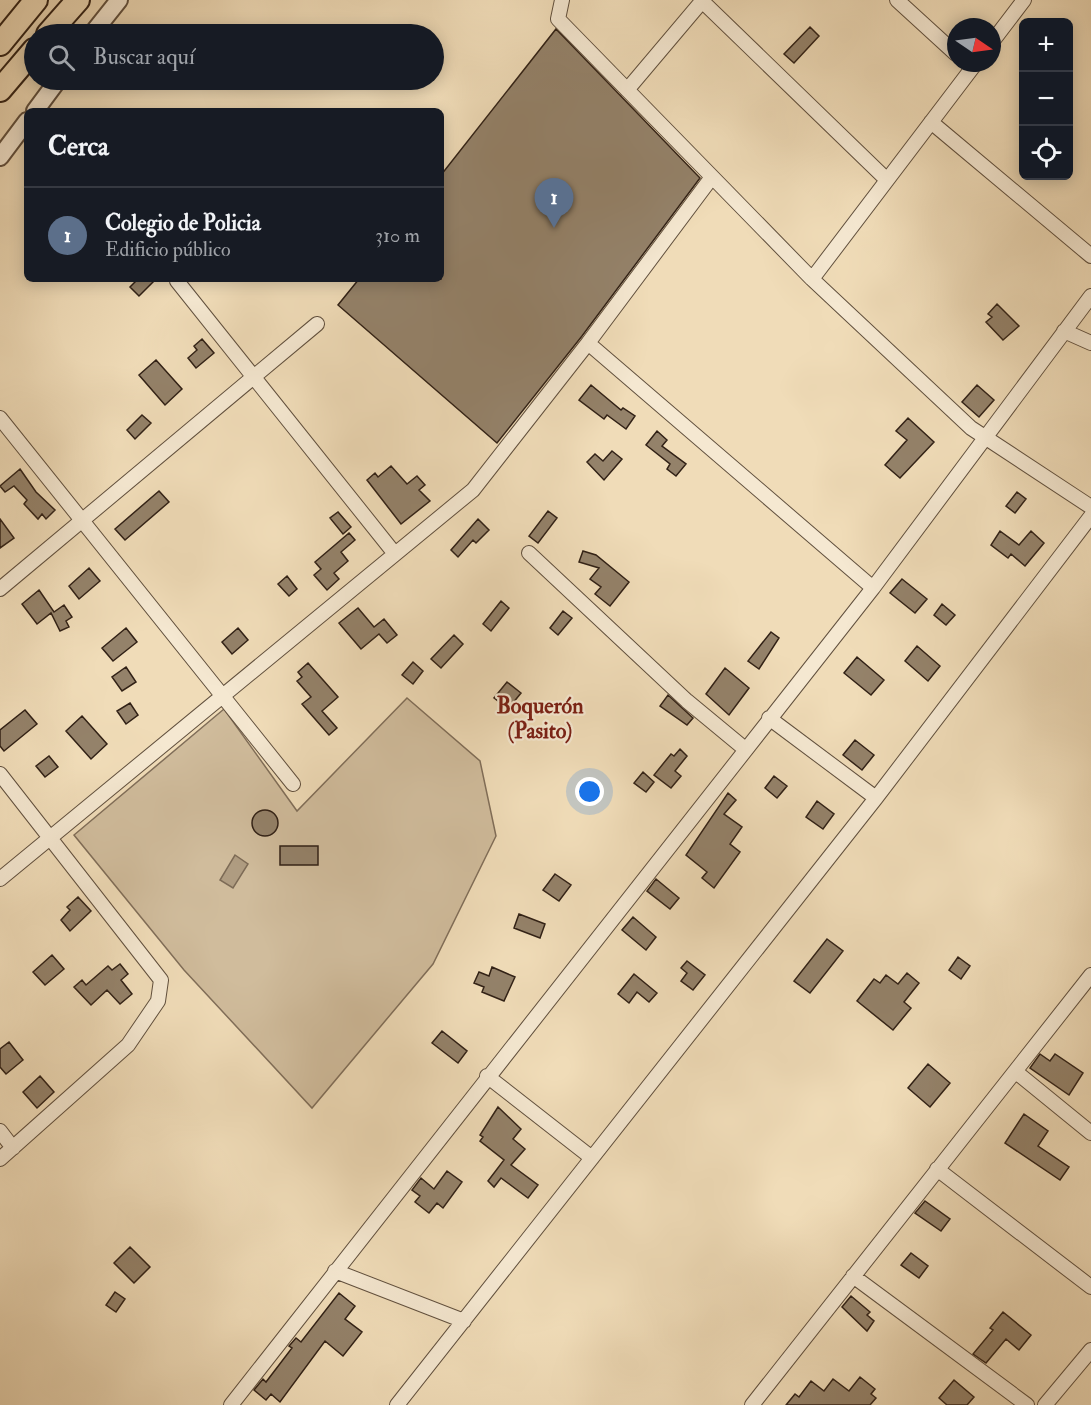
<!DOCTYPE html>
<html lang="es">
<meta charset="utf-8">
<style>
body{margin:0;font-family:"IM FELL Double Pica",serif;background:#20242c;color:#f1f3f6}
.controls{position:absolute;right:18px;top:18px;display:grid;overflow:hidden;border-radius:9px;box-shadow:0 3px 15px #0003}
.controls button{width:54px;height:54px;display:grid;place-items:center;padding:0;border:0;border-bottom:2px solid #363941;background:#171b24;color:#f1f3f6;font:30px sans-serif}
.compass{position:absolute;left:947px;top:18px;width:54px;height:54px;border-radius:50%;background:#171b24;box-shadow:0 3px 15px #0003;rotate:103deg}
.you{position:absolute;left:590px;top:792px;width:21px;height:21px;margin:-15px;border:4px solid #fff;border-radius:50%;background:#1a73e8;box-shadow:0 0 0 9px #1a73e833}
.badge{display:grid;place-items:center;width:39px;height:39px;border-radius:50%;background:#b45309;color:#fff;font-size:20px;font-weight:700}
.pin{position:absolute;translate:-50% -50px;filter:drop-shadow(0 2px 3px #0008)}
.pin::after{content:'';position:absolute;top:32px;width:21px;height:18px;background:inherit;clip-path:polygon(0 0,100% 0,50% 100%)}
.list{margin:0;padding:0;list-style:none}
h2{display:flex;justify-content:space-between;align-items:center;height:78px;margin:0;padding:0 24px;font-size:26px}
h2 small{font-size:20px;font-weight:400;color:#9ea1a6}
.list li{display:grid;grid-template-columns:39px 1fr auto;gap:18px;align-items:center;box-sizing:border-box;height:96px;padding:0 24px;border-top:2px solid #363941}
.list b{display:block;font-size:22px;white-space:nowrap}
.list p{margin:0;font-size:20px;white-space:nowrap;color:#9ea1a6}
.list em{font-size:20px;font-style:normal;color:#9ea1a6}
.icon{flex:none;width:33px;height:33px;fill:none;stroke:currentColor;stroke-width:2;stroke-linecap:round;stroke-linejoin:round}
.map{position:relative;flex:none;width:1091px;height:1405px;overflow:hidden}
.search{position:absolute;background:#171b24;box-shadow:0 3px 15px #0003;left:24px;top:24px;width:420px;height:66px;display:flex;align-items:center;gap:15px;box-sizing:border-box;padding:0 21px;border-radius:33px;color:#9ea1a6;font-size:22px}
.panel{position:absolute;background:#171b24;box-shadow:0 3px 15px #0003;left:24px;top:108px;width:420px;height:174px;border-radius:9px}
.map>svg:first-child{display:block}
</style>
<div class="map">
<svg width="1091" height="1405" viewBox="0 0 1091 1405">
<rect width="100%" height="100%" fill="#f0dcb8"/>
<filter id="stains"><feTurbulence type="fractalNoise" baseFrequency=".00333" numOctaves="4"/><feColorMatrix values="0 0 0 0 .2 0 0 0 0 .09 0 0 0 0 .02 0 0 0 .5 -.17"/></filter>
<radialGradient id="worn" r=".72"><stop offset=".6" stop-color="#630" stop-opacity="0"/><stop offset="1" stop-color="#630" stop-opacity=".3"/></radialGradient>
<path fill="#d0bc9c" stroke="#806e59" stroke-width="1.5" d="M407,698L480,761L496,836L433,964L312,1108L184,970L74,835L224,709L297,811Z"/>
<path fill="#af9c81" stroke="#7d6b56" stroke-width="1.5" d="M235,855L248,864L233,888L220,880Z"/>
<path fill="#94826a" stroke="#312116" stroke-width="1.5" d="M810,27L819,36L794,63L784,54Z
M556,29L700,178L582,336L497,443L338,305L359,279H441V175Z
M138,279H156L139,296L130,287Z
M997,304L1019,326L1003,340L986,322L992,317L988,314Z
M202,339L214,353L196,368L188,358L197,350L194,346Z
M156,360L182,389L165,405L139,375Z
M591,385L621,410L623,408L635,416L626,429L607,415L604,419L579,400Z
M977,385L994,400L979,417L962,402Z
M142,415L151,423L135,439L127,430Z
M908,418L934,442L900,478L885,465L907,440L896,431Z
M657,431L667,440L662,446L686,464L676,476L667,469L670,464L646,445Z
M612,451L622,459L604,480L587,462L595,454L603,461Z
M391,466L407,484L417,476L425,485L419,490L430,501L401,524L367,480L375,473L378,477Z
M20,469L36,492L55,510L46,519L42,514L38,519L24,504L27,500L14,486L5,492L0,486Z
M159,491L169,502L125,540L115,529Z
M1017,492L1026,499L1015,513L1006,506Z
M548,511L557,518L538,543L529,536Z
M338,512L351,527L343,534L330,518Z
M0,519L14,538L0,548Z
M478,519L489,530L476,543L473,540L458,557L451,550Z
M1000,531L1019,545L1031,531L1044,543L1025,566L1011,554L1008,558L991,545Z
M349,533L355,540L341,552L348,561L334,573L339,579L327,590L314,575L321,569L315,562Z
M583,551L596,555L629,582L610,606L595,594L601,587L590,579L599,568L579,562Z
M89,568L100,581L79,599L69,586Z
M287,576L297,589L289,596L278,584Z
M902,579L927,599L915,613L890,593Z
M39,590L54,612L64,605L72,617L66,621L69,627L60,631L51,613L37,624L22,604Z
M501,601L509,608L491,631L483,624Z
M942,604L955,615L946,625L934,615Z
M358,608L374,627L384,619L397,635L387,643L379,634L361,649L339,623Z
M563,611L572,618L558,635L550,628Z
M126,628L137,642L113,661L102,648Z
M238,628L248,640L232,654L222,642Z
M771,632L779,638L759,669L748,661Z
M454,635L463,644L441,668L431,659Z
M917,646L940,666L928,681L905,661Z
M857,657L884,680L871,695L844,673Z
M413,662L423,671L413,684L402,675Z
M308,663L338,697L322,711L337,728L329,735L302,704L311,697L297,681L302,677L298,672Z
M126,667L136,682L122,691L112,677Z
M725,668L749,688L729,715L706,694Z
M507,682L521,693L508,709L494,698Z
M668,695L693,718L687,725L660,706Z
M130,703L138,715L126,724L117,711Z
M25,710L37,724L4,751L0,746V730Z
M82,716L107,744L91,759L66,731Z
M855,740L874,755L862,770L843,755Z
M680,749L687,756L675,771L681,776L671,788L654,775L671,754L674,756Z
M49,756L58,767L45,777L36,766Z
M643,772L654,782L646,792L634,783Z
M774,776L787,786L777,798L765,788Z
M728,793L736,800L724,814L742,827L730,844L740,852L714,888L702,878L707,872L686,855Z
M817,801L834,814L823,829L806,817Z
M252 823a13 13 0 1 1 26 0a13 13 0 1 1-26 0Z
M280,846H318V865H280Z
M555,874L571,885L559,901L543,890Z
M656,879L679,898L670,909L647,891Z
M78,897L91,911L70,931L61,920L70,910L67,907Z
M519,914L545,924L540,938L514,928Z
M633,917L656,937L646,950L622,930Z
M827,939L843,951L810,993L794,981Z
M52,955L64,969L45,985L33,972Z
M958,957L970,966L961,979L949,970Z
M687,961L705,975L693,990L681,981L687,973L681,968Z
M120,964L128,974L121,980L132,994L120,1004L107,990L91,1005L74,987L82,980L86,985L108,966L112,970Z
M492,967L515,977L504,1001L482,992L484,987L474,983L479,972L489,976Z
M907,973L919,983L904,1002L911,1008L893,1030L857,1001L874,979L880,983L886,975L898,984Z
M634,974L657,993L649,1002L637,992L629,1003L618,994Z
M442,1031L467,1051L458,1063L432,1043Z
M9,1042L23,1060L6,1074L0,1067V1049Z
M1040,1054L1050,1061L1055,1054L1083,1073L1069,1095L1030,1068Z
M928,1064L950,1083L930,1107L908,1088Z
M40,1076L54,1092L37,1108L23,1092Z
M498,1107L521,1129L513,1139L525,1149L511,1165L538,1185L528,1198L501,1178L494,1187L488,1181L504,1160L480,1141L483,1137L480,1135Z
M1024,1114L1048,1131L1038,1146L1069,1167L1060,1180L1005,1143Z
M447,1171L462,1182L443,1208L437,1203L429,1213L415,1202L420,1196L412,1190L421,1178L434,1189Z
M925,1201L950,1219L941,1231L915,1213Z
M130,1247L150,1267L134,1283L114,1263Z
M911,1253L928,1266L919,1278L901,1265Z
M115,1292L125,1299L116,1312L106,1305Z
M339,1293L355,1306L345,1319L362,1332L343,1356L325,1341L280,1402L271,1394L266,1400L254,1390L263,1379L266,1382L292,1348L289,1346L296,1338L301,1342Z
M851,1296L870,1312L867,1315L874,1321L867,1331L842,1307Z
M1003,1312L1031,1335L1019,1350L1006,1339L986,1363L973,1354L993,1330L990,1328Z
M860,1377L875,1389L871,1394L876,1398L870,1405H786L795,1394L799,1397L811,1381L824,1391L833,1379L849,1391Z
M954,1380L974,1397L967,1405H947L939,1398Z"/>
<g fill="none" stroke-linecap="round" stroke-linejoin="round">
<g stroke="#61503e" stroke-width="16">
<path id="minor" d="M562,0L558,19L812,279L971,428L1091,507
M897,0L956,54
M702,1L887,180
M992,42L1024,0
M627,90L703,0
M931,122L1091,256
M812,279L976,63
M177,281L395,554
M1064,331L1091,343
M588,343L873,588
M0,418L293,784
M529,553L687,701L745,749
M0,589L317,324
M769,718L876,798
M0,774L161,980L158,1001L128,1045L0,1159
M0,879L473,490L588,343L712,177
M1016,1072L1091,1133
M487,1076L592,1158
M0,1131L13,1148
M937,1169L1091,1287
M335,1271L464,1321
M853,1276L1027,1405
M231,1405L873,588L1091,296
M397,1405L876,798L1091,516
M752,1405L1091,975
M1045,1405L1091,1350"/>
</g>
<g stroke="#61503e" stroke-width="20">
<path id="tertiary" d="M92,34L119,0
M35,111L58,80
M0,157L27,121"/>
</g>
<g stroke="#312116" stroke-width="26">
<path id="trunk" d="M48,34L78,0
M0,44L36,0
M0,90L34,50"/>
</g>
<use href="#minor" stroke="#f5e8d1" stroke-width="14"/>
<use href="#tertiary" stroke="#f5e8d1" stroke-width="16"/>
<use href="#trunk" stroke="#f0dcb8" stroke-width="22"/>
</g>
<g text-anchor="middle" stroke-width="4.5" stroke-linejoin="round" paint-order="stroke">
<g font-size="22" font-weight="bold" fill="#7a1f14" stroke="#f5e8d1">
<text x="540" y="713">Boquerón<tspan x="540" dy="25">(Pasito)</tspan></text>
</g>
</g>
<rect width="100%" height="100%" filter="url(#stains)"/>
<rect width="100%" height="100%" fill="url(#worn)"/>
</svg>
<div class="controls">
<button>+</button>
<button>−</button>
<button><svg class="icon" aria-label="locate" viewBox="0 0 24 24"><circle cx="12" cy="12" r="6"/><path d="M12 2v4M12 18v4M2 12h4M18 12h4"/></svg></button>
</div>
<svg class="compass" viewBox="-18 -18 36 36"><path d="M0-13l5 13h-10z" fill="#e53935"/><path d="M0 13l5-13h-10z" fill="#9ea1a6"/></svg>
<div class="you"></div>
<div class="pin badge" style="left:554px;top:228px;background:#5c6f8a">1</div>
<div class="search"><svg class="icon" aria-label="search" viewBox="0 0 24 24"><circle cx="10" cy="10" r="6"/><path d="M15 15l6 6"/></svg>Buscar aquí</div>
<section class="panel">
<h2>Cerca<small></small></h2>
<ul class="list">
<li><span class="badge" style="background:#5c6f8a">1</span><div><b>Colegio de Policia</b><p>Edificio público</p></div><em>310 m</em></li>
</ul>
</section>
</div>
